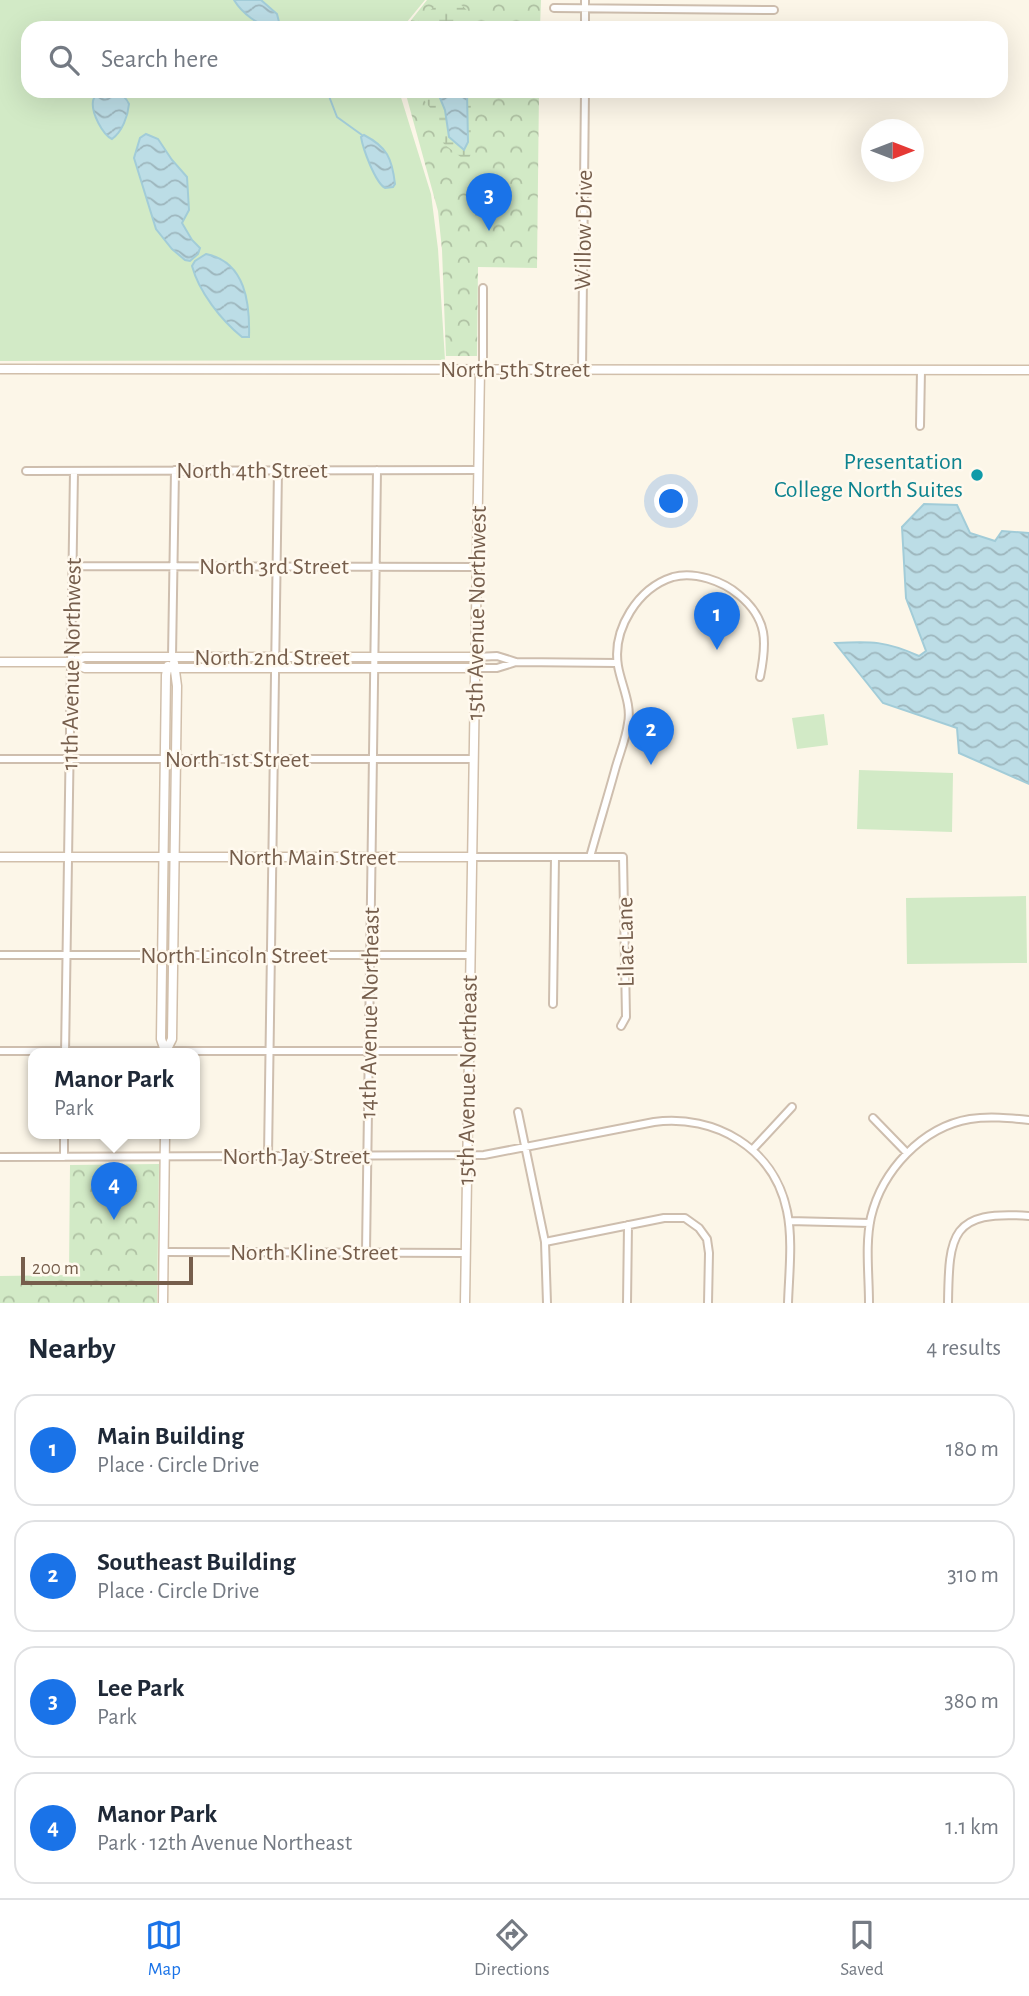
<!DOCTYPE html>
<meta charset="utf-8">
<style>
body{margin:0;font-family:"Alegreya Sans",sans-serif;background:#f2f2f3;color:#1f2937}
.compass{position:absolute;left:861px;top:119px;width:63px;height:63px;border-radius:50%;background:#fff;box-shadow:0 7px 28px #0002;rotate:90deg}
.scale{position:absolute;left:21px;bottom:18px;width:172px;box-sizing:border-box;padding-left:7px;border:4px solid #765e4c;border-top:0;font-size:19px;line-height:24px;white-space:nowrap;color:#765e4c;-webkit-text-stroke:5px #fff9ee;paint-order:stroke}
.you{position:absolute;left:672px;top:502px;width:24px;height:24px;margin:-18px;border:5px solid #fff;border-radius:50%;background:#1a73e8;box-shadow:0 0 0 10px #1a73e833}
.badge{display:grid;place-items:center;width:46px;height:46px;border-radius:50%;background:#1a73e8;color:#fff;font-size:23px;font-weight:700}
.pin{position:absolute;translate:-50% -58px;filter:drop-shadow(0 2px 4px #0008)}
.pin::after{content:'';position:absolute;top:37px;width:24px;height:21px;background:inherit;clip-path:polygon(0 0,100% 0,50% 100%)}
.popup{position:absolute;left:28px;top:1048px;width:172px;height:91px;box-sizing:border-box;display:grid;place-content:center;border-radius:14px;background:#fff;filter:drop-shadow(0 2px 5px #0005);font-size:23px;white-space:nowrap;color:#747a83}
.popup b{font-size:26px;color:#1f2937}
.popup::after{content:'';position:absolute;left:50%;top:100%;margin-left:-14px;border:14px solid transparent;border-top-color:#fff}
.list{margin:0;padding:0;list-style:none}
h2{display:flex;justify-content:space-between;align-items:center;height:91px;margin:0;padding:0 28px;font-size:30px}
h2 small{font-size:23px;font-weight:400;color:#747a83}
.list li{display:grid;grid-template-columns:46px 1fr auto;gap:21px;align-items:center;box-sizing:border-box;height:112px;margin:0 14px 14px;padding:0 14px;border:2px solid #e0e1e3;border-radius:21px}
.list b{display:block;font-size:26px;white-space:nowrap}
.list p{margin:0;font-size:23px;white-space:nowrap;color:#747a83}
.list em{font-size:23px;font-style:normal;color:#747a83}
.icon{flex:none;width:38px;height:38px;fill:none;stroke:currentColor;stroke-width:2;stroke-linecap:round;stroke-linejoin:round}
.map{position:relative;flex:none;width:1029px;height:1303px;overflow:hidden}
.search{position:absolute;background:#fff;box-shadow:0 7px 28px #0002;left:21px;right:21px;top:21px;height:77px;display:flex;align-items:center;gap:18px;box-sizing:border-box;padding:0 24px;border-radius:21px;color:#747a83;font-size:26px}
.sheet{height:595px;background:#fff}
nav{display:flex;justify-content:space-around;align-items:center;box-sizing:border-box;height:98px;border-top:2px solid #e0e1e3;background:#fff;font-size:19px;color:#747a83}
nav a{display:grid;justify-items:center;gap:4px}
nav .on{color:#1a73e8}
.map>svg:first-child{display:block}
</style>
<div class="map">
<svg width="1029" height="1303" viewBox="0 0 1029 1303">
<defs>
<pattern id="forest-crowns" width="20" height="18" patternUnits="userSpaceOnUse" patternTransform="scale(1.75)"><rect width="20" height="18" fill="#d2eac6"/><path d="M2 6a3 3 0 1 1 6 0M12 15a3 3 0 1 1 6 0" fill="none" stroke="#afc1a3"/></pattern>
<pattern id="wetland-marsh" width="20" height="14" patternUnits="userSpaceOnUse" patternTransform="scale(1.75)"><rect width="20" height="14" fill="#d2eac6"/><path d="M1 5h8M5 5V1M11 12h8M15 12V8" fill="none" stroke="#afc1a3"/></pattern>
<pattern id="water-waves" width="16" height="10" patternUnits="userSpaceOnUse" patternTransform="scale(1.75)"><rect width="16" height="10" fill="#bcdde6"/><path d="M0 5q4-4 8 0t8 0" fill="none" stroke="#9db6bd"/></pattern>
</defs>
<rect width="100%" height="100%" fill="#fcf6e8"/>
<path fill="#d2eac6" d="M0,0H425L402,28H28V91H399L431,194L438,249L445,360L0,361Z
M824,714L828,745L797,749L792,718Z
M859,770L953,773L952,832L857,829Z
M1026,896L1027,963L907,964L906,898Z"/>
<path fill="url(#forest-crowns)" d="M427,0H541L540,28H405Z
M405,91H539L537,268L478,267L477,356H446L442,250L438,211Z
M159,1164L157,1303H0V1276L69,1275L70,1165Z"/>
<path fill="url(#wetland-marsh)" d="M442,0C460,0 473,10 472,28H410Z
M417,91H473L472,152L469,158H462L444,144L437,133L431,109Z"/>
<path fill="url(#water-waves)" stroke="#a2ccd8" stroke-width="2" d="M234,0H261L277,14L279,22L273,27C258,26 242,13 234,0Z
M100,91C113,91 123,91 129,104C128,116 122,132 112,139C103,135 91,113 93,101C94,96 97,94 100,91Z
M437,91H467L468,142L464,150L449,137L445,110Z
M146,134L158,139L172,160L187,177L189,210L182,223L192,240L200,248L198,254L190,261L185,260L172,249L156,229L134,158L140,138Z
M364,135C387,147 392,158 395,184L393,187L385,188C375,182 363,149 361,137Z
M206,254C246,262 250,304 249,337H242C221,320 199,292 192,266L195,261Z
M924,504L957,505L970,533L995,541L1002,531L1029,533V784L959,753L957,728L883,703L835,643C871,641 886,641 919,656L926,651L906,598L902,527Z"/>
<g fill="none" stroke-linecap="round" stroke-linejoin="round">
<path stroke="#a2ccd8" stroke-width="2" d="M283,27L284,28
M327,91L337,117L362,135"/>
<g stroke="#cebeae" stroke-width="10">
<path id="street" d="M554,8L774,10
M585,28V0
M483,288V369
M582,370L585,91
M920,426L921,370
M26,471L478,470
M73,566L476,567
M172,657L175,470
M475,657L497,656L516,662L617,663
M475,668H497L516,662
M0,759H474
M472,857H623L626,1017L621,1026
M590,857C598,828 607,799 615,770C619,755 626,739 628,723C632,705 621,684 618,666C612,629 638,588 673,577C694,571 723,581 739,595C768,619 767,642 760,677
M0,955H469
M553,1004L555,857
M0,1051H468
M65,1054L74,471
M518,1112L545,1242L547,1303
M873,1118L907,1153
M753,1149L792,1107
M268,1156L278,469
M0,1157L484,1155L654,1122C715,1114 774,1148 787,1211C793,1240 789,1273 788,1303
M64,1157V1134
M789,1221L870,1223
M545,1242L664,1218H685L699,1228L707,1239L709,1253L708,1303
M164,1252L465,1253
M366,1252L377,470
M627,1303L628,1225
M869,1303C869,1275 865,1244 871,1217C882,1171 922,1127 970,1119C989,1116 1009,1118 1029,1120
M948,1303C949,1234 951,1210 1029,1216"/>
</g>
<g stroke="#d1bfab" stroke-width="11">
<path id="secondary" d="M0,369L1029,370
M0,662H71L85,668H475
M71,662L84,657H475
M0,857H472
M166,1051L172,1039L177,686L174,663
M166,1054L161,1039L166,675L168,666
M163,1303L165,1134
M465,1303L480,369"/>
</g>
<use href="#street" stroke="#fff" stroke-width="6"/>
<use href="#secondary" stroke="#fff" stroke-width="8"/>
</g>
<circle fill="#0f9aa8" stroke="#fff9ee" stroke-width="2.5" cx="977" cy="475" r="7"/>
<g text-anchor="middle" stroke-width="5" stroke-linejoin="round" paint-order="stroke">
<g font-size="24" fill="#765e4c" stroke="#fff9ee">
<text transform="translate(583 230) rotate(-89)" y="8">Willow Drive</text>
<text x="515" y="377">North 5th Street</text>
<text x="252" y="478">North 4th Street</text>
<text x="274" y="574">North 3rd Street</text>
<text transform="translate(476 613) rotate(-89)" y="8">15th Avenue Northwest</text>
<text x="272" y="665">North 2nd Street</text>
<text transform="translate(71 664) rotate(-89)" y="8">11th Avenue Northwest</text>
<text x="237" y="767">North 1st Street</text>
<text x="312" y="865">North Main Street</text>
<text transform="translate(625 942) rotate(-91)" y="8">Lilac Lane</text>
<text x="234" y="963">North Lincoln Street</text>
<text transform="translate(369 1013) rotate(-89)" y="8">14th Avenue Northeast</text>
<text transform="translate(467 1080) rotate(-89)" y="8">15th Avenue Northeast</text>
<text x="296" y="1164">North Jay Street</text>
<text x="314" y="1260">North Kline Street</text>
</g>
<g font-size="24" fill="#0d838f" stroke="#fff9ee" text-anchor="end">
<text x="963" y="469">Presentation<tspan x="963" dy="28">College North Suites</tspan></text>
</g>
</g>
</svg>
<svg class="compass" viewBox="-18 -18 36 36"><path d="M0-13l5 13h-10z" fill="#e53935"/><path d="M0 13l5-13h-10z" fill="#747a83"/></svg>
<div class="scale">200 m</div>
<div class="you"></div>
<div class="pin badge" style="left:717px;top:650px">1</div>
<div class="pin badge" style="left:651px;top:765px">2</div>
<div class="pin badge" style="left:489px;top:231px">3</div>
<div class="pin badge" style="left:114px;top:1220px">4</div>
<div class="popup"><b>Manor Park</b>Park</div>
<div class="search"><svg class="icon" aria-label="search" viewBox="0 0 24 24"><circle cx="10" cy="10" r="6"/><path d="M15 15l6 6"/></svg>Search here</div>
</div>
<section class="sheet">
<h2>Nearby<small>4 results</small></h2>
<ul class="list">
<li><span class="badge">1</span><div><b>Main Building</b><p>Place · Circle Drive</p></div><em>180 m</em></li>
<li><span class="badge">2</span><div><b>Southeast Building</b><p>Place · Circle Drive</p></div><em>310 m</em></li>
<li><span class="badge">3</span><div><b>Lee Park</b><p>Park</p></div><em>380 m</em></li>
<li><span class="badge">4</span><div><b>Manor Park</b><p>Park · 12th Avenue Northeast</p></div><em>1.1 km</em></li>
</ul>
</section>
<nav>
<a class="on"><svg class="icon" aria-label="map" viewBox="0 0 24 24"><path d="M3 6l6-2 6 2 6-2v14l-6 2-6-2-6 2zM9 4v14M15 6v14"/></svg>Map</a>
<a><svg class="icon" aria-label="directions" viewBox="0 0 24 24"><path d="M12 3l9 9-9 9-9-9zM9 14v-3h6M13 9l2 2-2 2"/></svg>Directions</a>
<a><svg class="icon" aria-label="saved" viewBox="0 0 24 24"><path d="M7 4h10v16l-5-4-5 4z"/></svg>Saved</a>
</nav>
